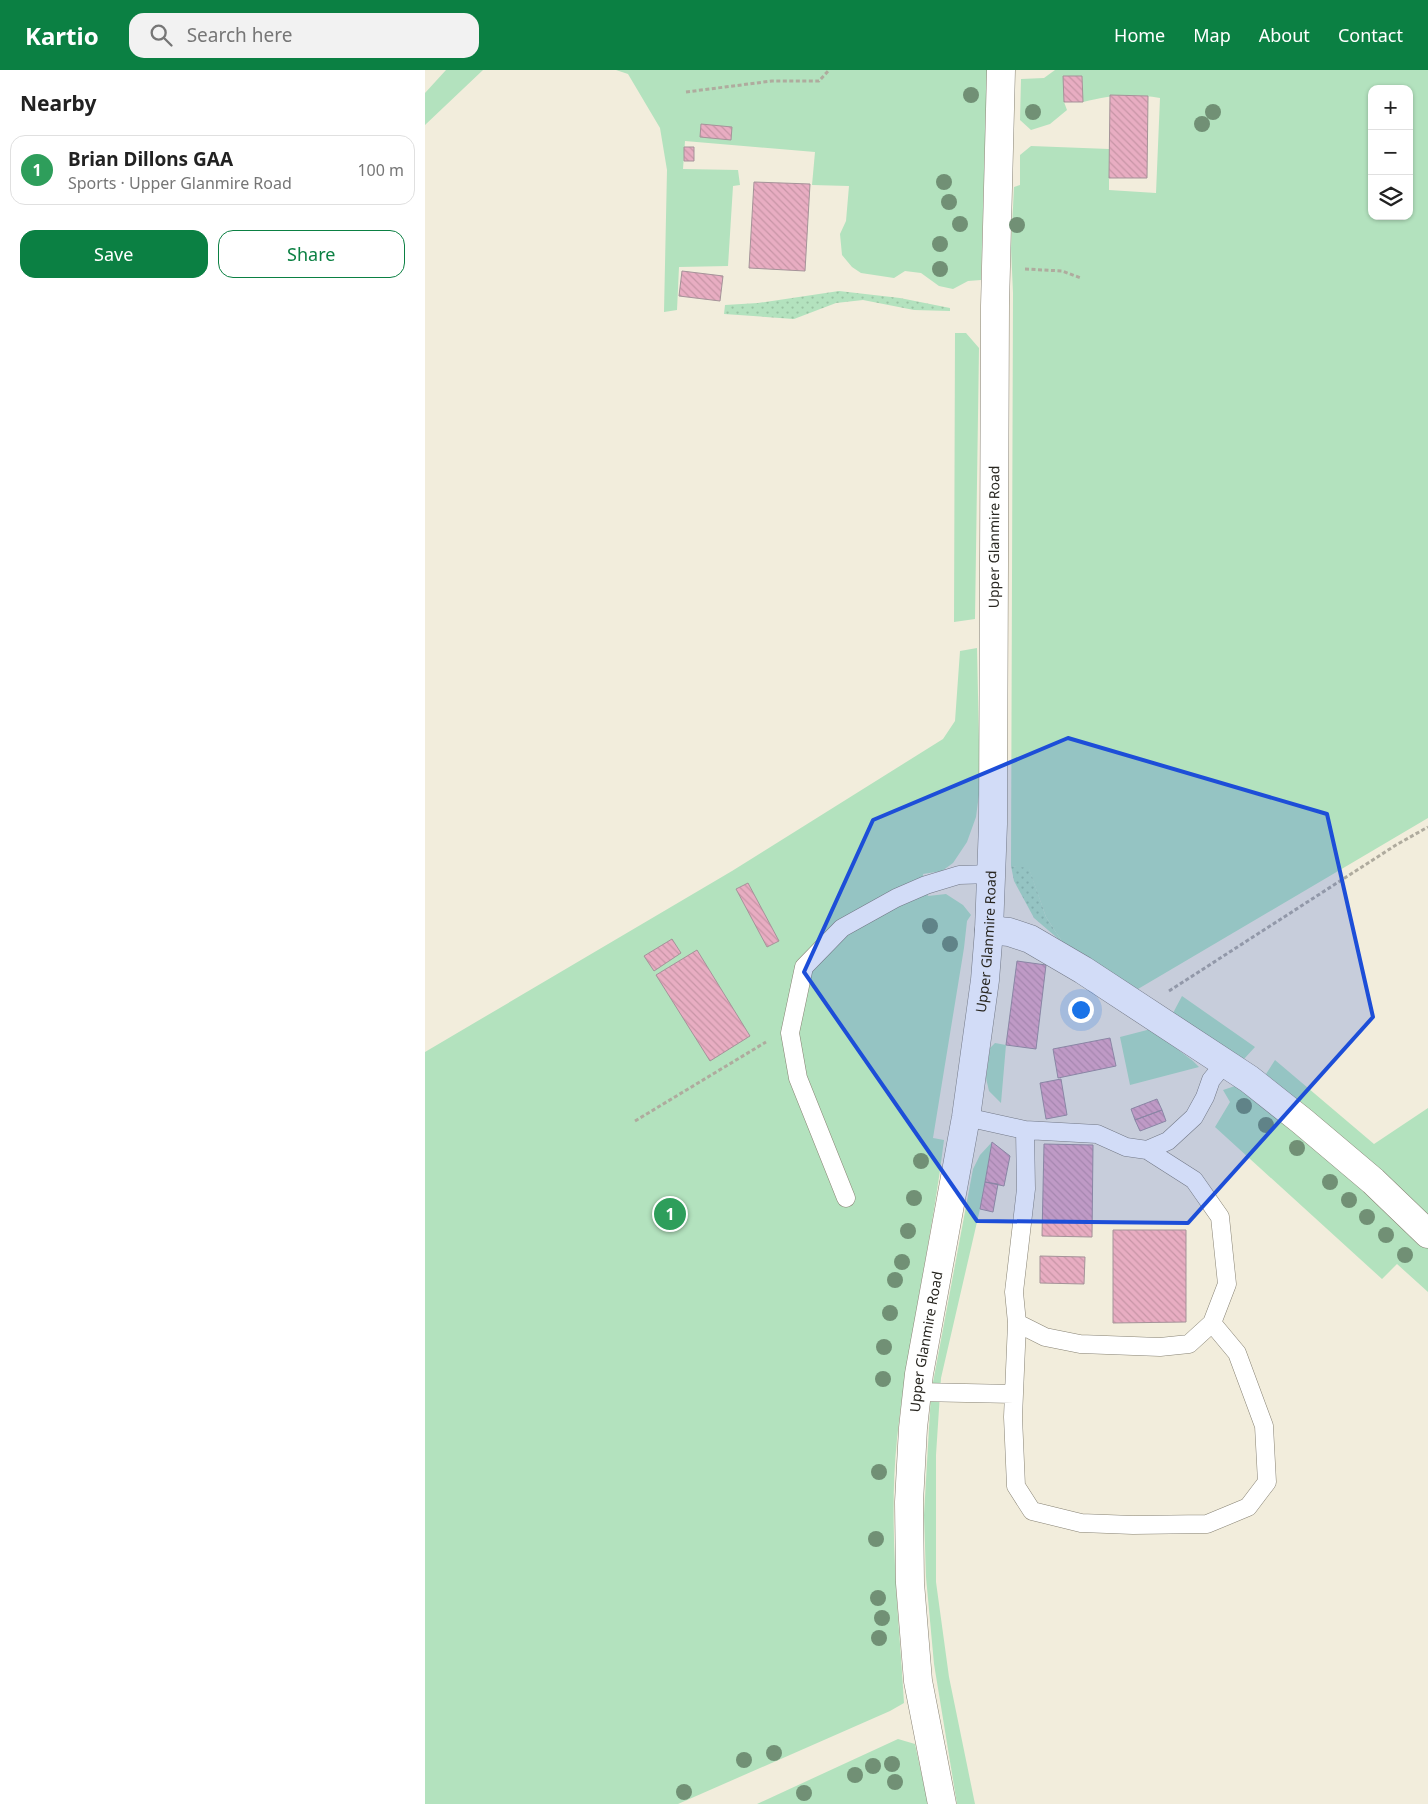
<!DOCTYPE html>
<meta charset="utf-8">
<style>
body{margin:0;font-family:"Noto Sans",sans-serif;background:#f2f2f2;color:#222}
.controls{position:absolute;right:15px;top:15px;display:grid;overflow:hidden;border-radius:10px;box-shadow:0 1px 4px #0004}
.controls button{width:45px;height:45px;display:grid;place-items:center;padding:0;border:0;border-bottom:1px solid #e0e0e0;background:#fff;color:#222;font:25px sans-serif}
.you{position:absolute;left:655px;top:939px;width:18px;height:18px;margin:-12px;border:4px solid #fff;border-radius:50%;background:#1a73e8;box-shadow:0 0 0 8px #1a73e833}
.badge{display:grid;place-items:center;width:32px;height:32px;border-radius:50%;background:#0b8043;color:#fff;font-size:16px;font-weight:700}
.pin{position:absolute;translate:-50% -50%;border:2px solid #fff;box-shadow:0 1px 5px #0006}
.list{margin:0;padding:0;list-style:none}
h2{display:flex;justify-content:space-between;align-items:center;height:65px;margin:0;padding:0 20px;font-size:21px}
h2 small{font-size:16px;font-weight:400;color:#767676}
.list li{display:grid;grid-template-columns:32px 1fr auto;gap:15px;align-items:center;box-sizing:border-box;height:70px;margin:0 10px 10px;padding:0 10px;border:1px solid #e0e0e0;border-radius:15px}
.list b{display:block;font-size:19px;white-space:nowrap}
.list p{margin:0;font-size:16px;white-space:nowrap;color:#767676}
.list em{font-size:16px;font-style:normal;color:#767676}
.actions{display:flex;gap:10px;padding:15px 20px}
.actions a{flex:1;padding:11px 0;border:1px solid #0b8043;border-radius:15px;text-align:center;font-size:18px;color:#0b8043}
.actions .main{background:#0b8043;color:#fff}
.icon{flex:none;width:28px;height:28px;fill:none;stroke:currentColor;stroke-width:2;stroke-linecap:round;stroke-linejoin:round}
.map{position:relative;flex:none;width:1003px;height:1734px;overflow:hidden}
header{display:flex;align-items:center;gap:30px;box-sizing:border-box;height:70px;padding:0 25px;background:#0b8043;color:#fff}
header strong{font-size:24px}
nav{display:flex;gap:28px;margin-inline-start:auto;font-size:18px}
.search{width:350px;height:45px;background:#f2f2f2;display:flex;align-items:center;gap:12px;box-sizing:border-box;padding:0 18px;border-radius:15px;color:#767676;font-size:19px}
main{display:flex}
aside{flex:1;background:#fff}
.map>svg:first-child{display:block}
</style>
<header>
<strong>Kartio</strong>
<div class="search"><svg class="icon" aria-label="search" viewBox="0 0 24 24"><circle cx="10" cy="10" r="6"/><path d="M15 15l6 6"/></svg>Search here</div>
<nav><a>Home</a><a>Map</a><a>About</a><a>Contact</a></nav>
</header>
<main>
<aside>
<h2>Nearby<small></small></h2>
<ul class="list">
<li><span class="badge" style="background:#2e9e5b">1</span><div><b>Brian Dillons GAA</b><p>Sports · Upper Glanmire Road</p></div><em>100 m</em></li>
</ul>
<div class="actions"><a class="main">Save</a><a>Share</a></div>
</aside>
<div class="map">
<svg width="1003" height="1734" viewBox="0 0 1003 1734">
<defs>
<pattern id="garden-dots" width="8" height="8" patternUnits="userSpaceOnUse" patternTransform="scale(1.25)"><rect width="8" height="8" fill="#b3e2be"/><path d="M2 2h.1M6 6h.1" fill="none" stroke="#9ac2a3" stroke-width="1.8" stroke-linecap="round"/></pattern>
<pattern id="building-back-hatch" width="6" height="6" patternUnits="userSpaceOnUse" patternTransform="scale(1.25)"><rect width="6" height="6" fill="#e8adc2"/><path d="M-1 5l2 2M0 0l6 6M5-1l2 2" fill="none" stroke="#c795a6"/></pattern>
</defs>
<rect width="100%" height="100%" fill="#f2eddc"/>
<path fill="#b3e2be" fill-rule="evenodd" d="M21,0H58L0,55V23Z
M191,0H562L556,210L543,211L528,219L514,216L496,203L480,201L469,208L436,203L427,197L417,185L415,164L421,151L424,116L387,115L390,82L260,71L258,99L313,100L315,115L308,116L303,196L254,197L252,240L239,242L242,100L235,58L203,4Z
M630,0H1003V748L713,919L638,873L621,847L604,799L586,796L588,223L586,178L589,117L595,115V85L606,76L684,79V120L731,123L735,28C707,23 685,25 658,32L657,6H639V32L642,40L625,54L606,60L595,50L596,9L619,8ZM947,19H984V146H947Z
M530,263H541L554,278L550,549L529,552Z
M552,578L555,717L551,747L542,772L528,793L517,801L498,804L503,826L521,824L538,835L546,845L542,851L539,878L508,1068L519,1070C507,1170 483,1268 472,1369C463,1456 474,1546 479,1633L465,1641L253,1734H0V982L307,801L518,669L530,651L535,581Z
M757,926L830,977L819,989L748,943Z
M726,959L768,991L774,997L705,1015L695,967Z
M570,973L581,975L576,1033L564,1021L561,1008L565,978Z
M850,990L949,1074L1003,1038V1146L936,1083L841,1004Z
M813,1015L943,1121L1003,1177V1222L972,1194L957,1209L790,1057L805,1032L798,1020Z
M567,1072L555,1139L516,1308L511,1385V1512L524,1607L550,1734H532L509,1594L501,1507L499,1445L506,1323L548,1099L555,1085Z
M473,1669L490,1674L503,1734H332Z"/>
<path fill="url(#garden-dots)" d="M414,221L475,228L525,238V241L489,240L438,230L411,233L369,249L299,244L300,235L333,233Z
M586,796L604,798L621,847L638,873L609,848L589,811Z"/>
<path fill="url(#building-back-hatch)" stroke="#a59399" d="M638,6H657L658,32H639Z
M685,25L723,26L722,108H684Z
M276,54L307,57L306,70L275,67Z
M259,77H269V91H259Z
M329,112L385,114L380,201L324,198Z
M257,201L298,206L295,231L254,226Z
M323,813L354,871L342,877L311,819Z
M247,869L256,883L229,901L219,886Z
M272,880L325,966L285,991L231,905Z
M592,891L621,895L611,979L581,975Z
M685,968L691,996L633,1008L628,979Z
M636,1009L642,1045L621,1049L615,1013Z
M732,1029L737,1040L710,1050L706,1039Z
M737,1040L741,1051L715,1061L710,1050Z
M567,1072L585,1086L579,1116L560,1112Z
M619,1074L668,1075L667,1167L617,1166Z
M560,1112L573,1114L568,1142L555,1139Z
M688,1160H761V1252L688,1253Z
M615,1186L660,1187L659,1214L615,1213Z"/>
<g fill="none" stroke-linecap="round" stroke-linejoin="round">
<g stroke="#878273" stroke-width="19">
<path id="service" d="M541,1047L600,1060L672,1064L701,1077L722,1080L769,1110L795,1147L802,1214L787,1253L764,1274L735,1277L655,1274L620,1267L592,1253L589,1222L601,1119L600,1060
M722,1080L743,1071L769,1047L780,1027L786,1010L799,994
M421,1128L373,1008L365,963L379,897L417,858L471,828L501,815L534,805L566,804
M592,1253L588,1347L591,1416L607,1441L656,1453L708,1455L782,1454L823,1437L842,1412L839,1356L812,1283L787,1253
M492,1322L589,1324"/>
</g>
<g stroke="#878273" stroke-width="29">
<path id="minor" d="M564,860L584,862L605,869L658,900L824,1009L877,1051L948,1111L1003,1164"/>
</g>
<g stroke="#878273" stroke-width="29">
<g id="secondary">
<path id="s1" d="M517,1734L493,1611L485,1513L484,1432L488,1358L494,1304L541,1047L560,910L564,860L568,754L570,236L576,0"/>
</g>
</g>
<path stroke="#afab9e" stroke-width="3" stroke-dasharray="4 2.5" stroke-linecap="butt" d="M261,22L347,11H394L404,0
M600,199L637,201L656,208
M744,921L971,775L1003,757
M210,1051L341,972"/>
<use href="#service" stroke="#fff" stroke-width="18"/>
<use href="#minor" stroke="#fff" stroke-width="28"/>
<use href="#secondary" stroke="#fff" stroke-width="28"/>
</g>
<g fill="#719075">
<circle cx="546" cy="25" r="8"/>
<circle cx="608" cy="42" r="8"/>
<circle cx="788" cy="42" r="8"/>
<circle cx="777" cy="54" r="8"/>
<circle cx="519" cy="112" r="8"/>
<circle cx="524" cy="132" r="8"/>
<circle cx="535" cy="154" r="8"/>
<circle cx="592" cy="155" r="8"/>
<circle cx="515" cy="174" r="8"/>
<circle cx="515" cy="199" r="8"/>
<circle cx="505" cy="856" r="8"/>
<circle cx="525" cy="874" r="8"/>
<circle cx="819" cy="1036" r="8"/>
<circle cx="841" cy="1055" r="8"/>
<circle cx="872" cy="1078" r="8"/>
<circle cx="496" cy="1091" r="8"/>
<circle cx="905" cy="1112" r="8"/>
<circle cx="489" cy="1128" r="8"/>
<circle cx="924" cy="1130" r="8"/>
<circle cx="942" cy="1147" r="8"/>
<circle cx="483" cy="1161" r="8"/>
<circle cx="961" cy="1165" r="8"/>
<circle cx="980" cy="1185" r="8"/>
<circle cx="477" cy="1192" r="8"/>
<circle cx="470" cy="1210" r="8"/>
<circle cx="465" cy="1243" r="8"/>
<circle cx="459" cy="1277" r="8"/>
<circle cx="458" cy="1309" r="8"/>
<circle cx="454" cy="1402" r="8"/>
<circle cx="451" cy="1469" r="8"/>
<circle cx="453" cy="1528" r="8"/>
<circle cx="457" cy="1548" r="8"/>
<circle cx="454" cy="1568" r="8"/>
<circle cx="349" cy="1683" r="8"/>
<circle cx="319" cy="1690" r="8"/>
<circle cx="467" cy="1694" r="8"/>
<circle cx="448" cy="1696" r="8"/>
<circle cx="430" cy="1705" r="8"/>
<circle cx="470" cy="1712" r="8"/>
<circle cx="259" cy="1722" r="8"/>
<circle cx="379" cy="1723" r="8"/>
</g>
<path fill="#1d4ed8" fill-opacity="0.2" stroke="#1d4ed8" stroke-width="4" stroke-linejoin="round" d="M643,668L902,744L948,947L763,1153L552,1151L379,902L448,750Z"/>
<g text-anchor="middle" stroke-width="5" stroke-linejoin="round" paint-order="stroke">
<g font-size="14" fill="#282620" stroke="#fffaed">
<text dy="5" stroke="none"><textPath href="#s1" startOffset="1276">Upper Glanmire Road</textPath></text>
<text dy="5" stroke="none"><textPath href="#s1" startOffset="871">Upper Glanmire Road</textPath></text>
<text dy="5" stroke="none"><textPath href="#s1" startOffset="466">Upper Glanmire Road</textPath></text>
</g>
</g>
</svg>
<div class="controls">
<button>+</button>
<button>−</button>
<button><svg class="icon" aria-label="layers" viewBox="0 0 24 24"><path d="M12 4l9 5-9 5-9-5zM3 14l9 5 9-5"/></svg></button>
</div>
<div class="you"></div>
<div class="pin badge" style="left:245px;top:1144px;background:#2e9e5b">1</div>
</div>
</main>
